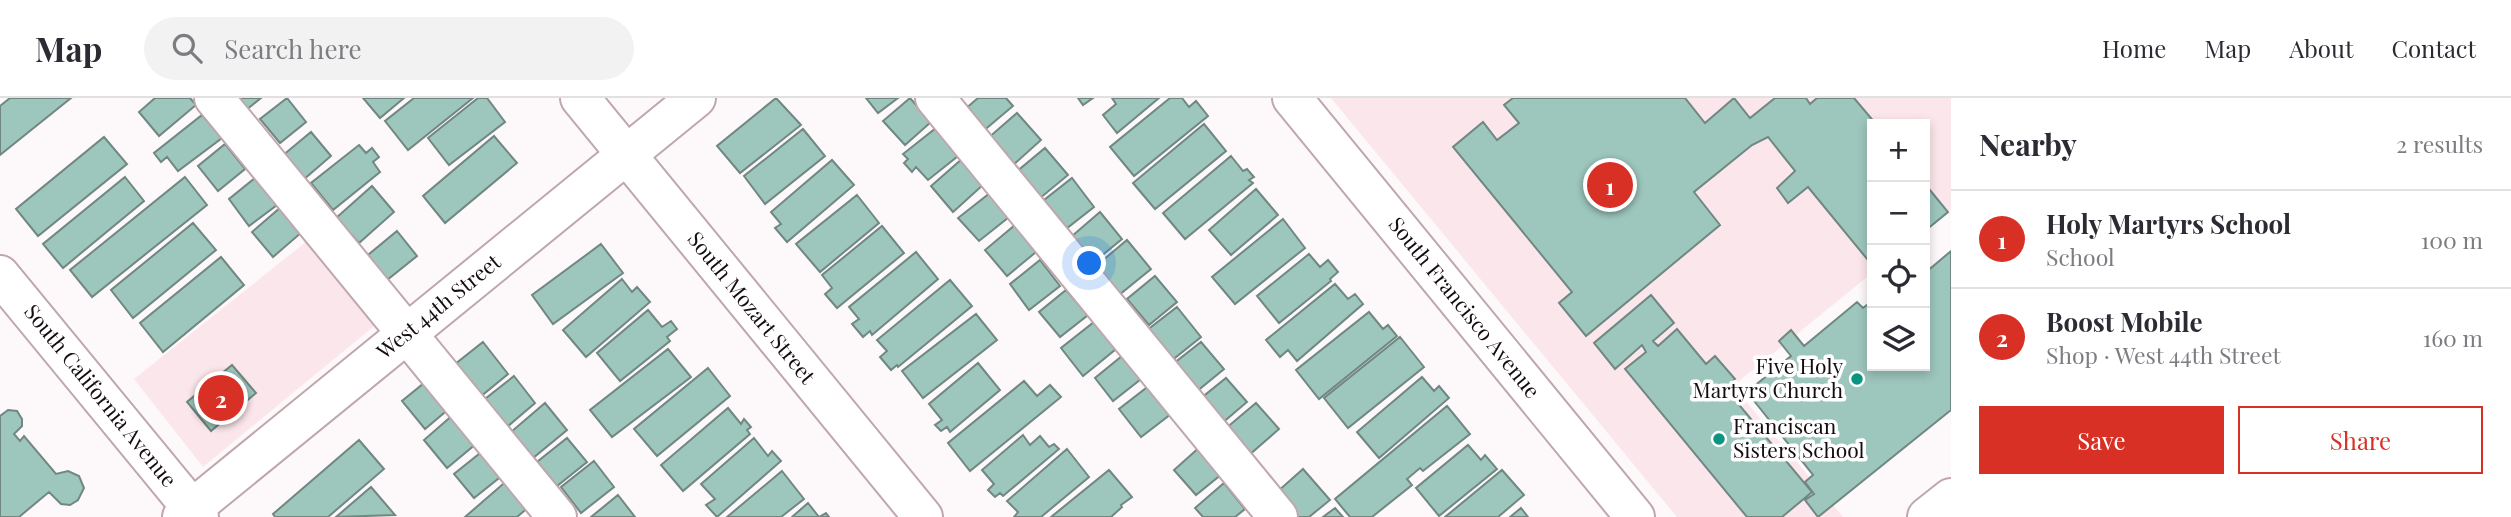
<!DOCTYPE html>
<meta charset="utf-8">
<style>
body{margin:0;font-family:"Playfair Display",serif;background:#f2f2f3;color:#2b2b33}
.controls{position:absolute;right:21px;top:21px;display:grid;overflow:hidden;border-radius:0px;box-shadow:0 4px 10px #0003}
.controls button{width:63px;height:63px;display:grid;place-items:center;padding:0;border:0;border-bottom:2px solid #e1e1e2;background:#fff;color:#2b2b33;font:35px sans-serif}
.you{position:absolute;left:1090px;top:166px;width:24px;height:24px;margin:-18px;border:5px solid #fff;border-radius:50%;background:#1a73e8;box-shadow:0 0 0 10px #1a73e833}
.badge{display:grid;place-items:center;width:46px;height:46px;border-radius:50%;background:#d93025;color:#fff;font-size:23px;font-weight:700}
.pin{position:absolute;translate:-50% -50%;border:4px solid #fff;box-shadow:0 2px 7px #0006}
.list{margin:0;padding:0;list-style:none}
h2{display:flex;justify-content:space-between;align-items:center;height:91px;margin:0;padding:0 28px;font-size:30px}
h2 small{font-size:23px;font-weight:400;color:#7c7c81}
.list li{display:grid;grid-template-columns:46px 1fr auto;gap:21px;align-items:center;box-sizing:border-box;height:98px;padding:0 28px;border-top:2px solid #e1e1e2}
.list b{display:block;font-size:26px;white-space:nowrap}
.list p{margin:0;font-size:23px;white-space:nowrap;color:#7c7c81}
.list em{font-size:23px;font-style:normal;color:#7c7c81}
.actions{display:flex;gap:14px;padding:21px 28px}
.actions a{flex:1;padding:16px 0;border:2px solid #d93025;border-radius:0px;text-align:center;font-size:24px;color:#d93025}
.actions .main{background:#d93025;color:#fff}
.icon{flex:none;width:38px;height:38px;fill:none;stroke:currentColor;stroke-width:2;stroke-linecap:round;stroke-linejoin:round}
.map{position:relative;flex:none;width:1951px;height:419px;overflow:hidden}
header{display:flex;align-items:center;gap:42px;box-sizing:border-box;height:98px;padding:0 35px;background:#fff;border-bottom:2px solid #e1e1e2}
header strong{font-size:33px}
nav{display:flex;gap:38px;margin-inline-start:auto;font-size:24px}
.search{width:490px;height:63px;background:#f2f2f3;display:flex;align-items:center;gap:18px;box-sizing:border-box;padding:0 24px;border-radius:38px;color:#7c7c81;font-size:26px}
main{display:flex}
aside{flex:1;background:#fff}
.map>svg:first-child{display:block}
</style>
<header>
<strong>Map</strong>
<div class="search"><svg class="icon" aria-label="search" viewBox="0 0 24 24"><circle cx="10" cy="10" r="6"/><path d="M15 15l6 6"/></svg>Search here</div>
<nav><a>Home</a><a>Map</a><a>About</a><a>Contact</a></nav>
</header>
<main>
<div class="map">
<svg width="1951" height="419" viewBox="0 0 1951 419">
<rect width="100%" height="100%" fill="#fdf8f9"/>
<path fill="#fbe7eb" d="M1331,0H1951V111L1925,132V26H1872V175L1733,288L1843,419H1677Z
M322,131L390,215L203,369L134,281Z"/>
<path fill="#9dc6bc" stroke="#718782" stroke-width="2" d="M10,0H71L0,57V8Z
M155,0H190L196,7L159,38L139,14Z
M236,0H261L246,12Z
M287,0L306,24L280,45L260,21Z
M363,0H404L380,20Z
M414,0H473L408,52L385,23Z
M478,0H487L505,24L449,67L428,40Z
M776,0L801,27L740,75L717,48Z
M866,0H898L878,15Z
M910,0L931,24L905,47L883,23Z
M978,0H1006L1013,8L982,34L964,12Z
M1078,0H1093L1083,7Z
M1112,0H1159L1117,35L1103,17L1116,6Z
M1170,0H1182L1189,9L1196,3L1208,18L1134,78L1110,49Z
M1513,0H1685L1705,25L1734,0L1750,20L1775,0H1806L1810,6L1817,0H1854L1876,26H1872V167L1808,89L1788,105L1777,90L1795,73L1768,39L1752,47L1694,94L1720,127L1586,238L1559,205L1572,194L1453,49L1483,24L1497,42L1519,25L1504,7Z
M1017,15L1041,42L1011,69L987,41Z
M202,17L222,40L178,73L167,59L161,64L154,55Z
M1204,26L1226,53L1155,111L1133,85Z
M936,30L958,58L928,82L916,69L912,74L904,65L908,61L903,56Z
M803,31L825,58L765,106L744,78Z
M311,34L331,58L303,82L282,58Z
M494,38L517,65L445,125L423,98Z
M104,39L127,66L38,138L16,111Z
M225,46L245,71L218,93L198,68Z
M359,47L366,55L372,50L379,59L373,64L380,74L333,112L311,85Z
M1045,50L1068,77L1039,101L1015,75Z
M1231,58L1243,73L1247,71L1254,79L1249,82L1253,85L1185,141L1163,115Z
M962,61L984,86L953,114L931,88Z
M832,62L854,87L787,144L775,130L781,126L771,114Z
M125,79L144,103L63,170L43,146Z
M185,79L207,107L92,199L70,172Z
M255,80L277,107L249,128L229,101Z
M1072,80L1094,109L1062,134L1039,106Z
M1925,86L1948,114L1925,133Z
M372,88L394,114L359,145L336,120Z
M1256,91L1278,117L1231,157L1209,132Z
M990,95L1009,119L979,143L958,120Z
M857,97L879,125L820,174L796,146Z
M281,109L302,134L273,159L252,134Z
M1100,114L1122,141L1094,164L1072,138Z
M1283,121L1305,150L1235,206L1212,179Z
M193,125L216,152L133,220L111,192Z
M1015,127L1036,154L1007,178L985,152Z
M882,128L904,155L837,210L825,196L832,190L822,177Z
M397,133L417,158L387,182L368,157Z
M1127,142L1151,171L1119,197L1096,168Z
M601,146L623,175L553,226L532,197Z
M1951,153V312L1818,419L1805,402L1814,396L1805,384L1813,377L1747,294L1791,258L1779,243L1791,232L1804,248L1857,204L1863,210L1872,203V268H1925V175Z
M916,154L938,181L872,237L870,233L863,239L852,226L859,221L849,209Z
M1309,156L1320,169L1328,162L1338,174L1330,181L1331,183L1279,225L1257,198Z
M221,159L244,187L163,254L140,225Z
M1040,162L1060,188L1029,212L1010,186Z
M1155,178L1177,204L1149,227L1127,201Z
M622,181L632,194L637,189L650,204L586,259L563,232Z
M950,182L972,208L898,269L897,267L891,272L880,259L887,253L877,242Z
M1335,186L1348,201L1355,196L1363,206L1297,263L1288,252L1280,259L1266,242Z
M1066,192L1088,217L1060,239L1039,214Z
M1651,197L1674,225L1653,243L1658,248L1677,231L1706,266L1715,258L1735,281L1725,290L1812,394L1782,419H1747L1625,271L1646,254L1642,247L1615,271L1594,245Z
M1177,209L1201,239L1171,263L1146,233Z
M648,212L662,229L671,223L677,231L667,239L670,243L620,283L597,255Z
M1369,214L1383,231L1388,227L1397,238L1319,301L1296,272Z
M976,216L997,242L923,300L902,273Z
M1094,224L1116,251L1083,278L1061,250Z
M1400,239L1424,269L1348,330L1324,300Z
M483,244L508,276L480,299L454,267Z
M1201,244L1224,271L1196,294L1173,266Z
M668,251L691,279L612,339L590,312Z
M1122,258L1141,281L1113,303L1095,280Z
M978,265L1000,292L950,334L947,329L941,333L935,327L942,322L929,306Z
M232,267L256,295L211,333L187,304Z
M708,270L730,298L657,358L634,331Z
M514,278L535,305L507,329L485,301Z
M1422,279L1434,293L1439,288L1449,300L1379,360L1357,334Z
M1226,280L1247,304L1221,326L1200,301Z
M429,281L451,309L425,331L402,303Z
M1024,283L1037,298L1050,287L1061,299L970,373L948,345Z
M1150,287L1171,316L1141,339L1119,311Z
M545,305L567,332L533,360L511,334Z
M1256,305L1279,331L1248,358L1225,331Z
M1447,308L1470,336L1423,373L1420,370L1407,381L1412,387L1372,419H1350L1335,401Z
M728,310L741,326L744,321L751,329L747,332L750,336L683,393L661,367Z
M8,312L17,313L22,321V328L14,336L20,343L24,338L56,376L68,373L79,378L84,390L78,402L70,407L61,406L49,394L19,419H0V318Z
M454,316L477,345L447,370L424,342Z
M1023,337L1030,347L1040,338L1049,349L1054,346L1059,351L1003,398L1000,395L995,399L988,392L994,386L982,372Z
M567,340L587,364L557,388L537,364Z
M754,340L768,358L772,353L781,363L717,419L706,407L715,401L701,386Z
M359,342L384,371L328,419H275L273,416Z
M1468,347L1481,362L1485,357L1497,371L1439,418L1416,390Z
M1201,348L1223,375L1196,397L1174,372Z
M1067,351L1089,379L1041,419H1014L1018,414L1007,403Z
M484,352L504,376L474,400L454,376Z
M594,363L614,389L581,415L561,389Z
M1303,371L1330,402L1309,419H1298L1277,394Z
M1109,372L1132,399L1121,407L1122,409L1111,419H1051Z
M1502,372L1524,397L1498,419H1445Z
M782,373L804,401L781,419H727Z
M510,380L531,407L517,419H465Z
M1224,385L1245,411L1235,419H1203L1195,410Z
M371,389L395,417L336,419Z
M618,397L635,419H591Z
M808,405L819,419L826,415L829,419H792Z
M1335,410L1343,419H1323Z
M1521,410L1528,419H1510Z"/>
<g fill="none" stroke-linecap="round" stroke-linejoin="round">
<g stroke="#bfa7ad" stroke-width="42">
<path id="minor" d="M214,0L557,419
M580,0L923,419
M935,0L1278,419
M1292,0L1635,419
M182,419L696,0
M1927,419L1951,400"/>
</g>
<g stroke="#bfa7ad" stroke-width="42">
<path id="major" d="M0,177L199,419"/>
</g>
<use href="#minor" stroke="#fff" stroke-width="38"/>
<use href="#major" stroke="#fff" stroke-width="38"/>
</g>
<g fill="#0a9481" stroke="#fff" stroke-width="2.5">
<circle cx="1857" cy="281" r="7"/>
<circle cx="1719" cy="341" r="7"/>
</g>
<g text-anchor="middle" stroke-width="7" stroke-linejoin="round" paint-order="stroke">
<g font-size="21" fill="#140c0e" stroke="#fff">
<text transform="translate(439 209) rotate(-39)" y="7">West 44th Street</text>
<text transform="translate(751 210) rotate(51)" y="7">South Mozart Street</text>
<text transform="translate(1464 210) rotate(51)" y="7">South Francisco Avenue</text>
<text transform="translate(100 298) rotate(51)" y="7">South California Avenue</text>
</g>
<g font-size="21" fill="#140c0e" stroke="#fff" text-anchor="end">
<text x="1843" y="276">Five Holy<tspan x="1843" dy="24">Martyrs Church</tspan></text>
<text x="1733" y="336" text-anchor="start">Franciscan<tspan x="1733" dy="24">Sisters School</tspan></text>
</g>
</g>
</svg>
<div class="controls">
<button>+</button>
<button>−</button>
<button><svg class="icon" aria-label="locate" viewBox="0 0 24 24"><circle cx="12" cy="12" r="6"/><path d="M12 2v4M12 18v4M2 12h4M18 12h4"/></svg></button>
<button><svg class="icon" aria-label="layers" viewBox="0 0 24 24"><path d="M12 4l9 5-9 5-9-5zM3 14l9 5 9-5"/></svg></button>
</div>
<div class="you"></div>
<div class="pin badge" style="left:1610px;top:87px">1</div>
<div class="pin badge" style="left:221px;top:300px">2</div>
</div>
<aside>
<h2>Nearby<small>2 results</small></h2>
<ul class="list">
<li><span class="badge">1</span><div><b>Holy Martyrs School</b><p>School</p></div><em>100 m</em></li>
<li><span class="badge">2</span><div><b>Boost Mobile</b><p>Shop · West 44th Street</p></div><em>160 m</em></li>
</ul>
<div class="actions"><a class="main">Save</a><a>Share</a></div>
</aside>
</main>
